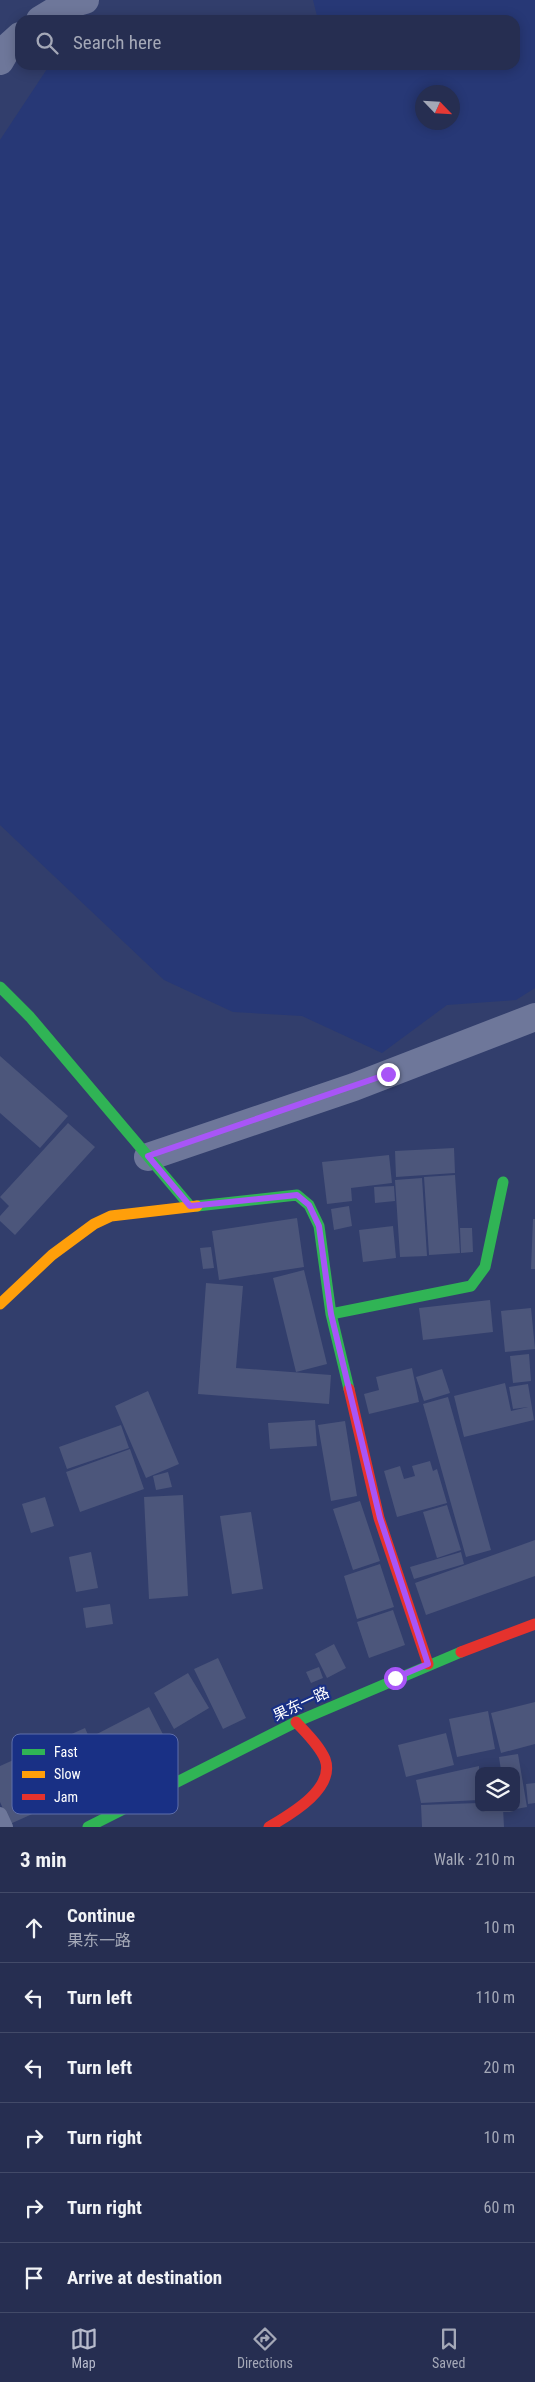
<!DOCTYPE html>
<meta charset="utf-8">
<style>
body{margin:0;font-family:"Roboto Condensed","Noto Sans SC",sans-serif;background:#2e3658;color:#f1f3f6}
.controls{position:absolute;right:15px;bottom:15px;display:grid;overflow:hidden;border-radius:10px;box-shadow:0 2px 12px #0003}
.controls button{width:45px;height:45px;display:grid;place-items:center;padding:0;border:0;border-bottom:1px solid #424a68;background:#262e51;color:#f1f3f6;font:25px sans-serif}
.compass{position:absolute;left:415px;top:85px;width:45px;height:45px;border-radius:50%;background:#262e51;box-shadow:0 2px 12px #0003;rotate:115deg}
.stop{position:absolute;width:15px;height:15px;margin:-11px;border:4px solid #a855f7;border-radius:50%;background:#fff}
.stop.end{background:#a855f7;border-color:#fff;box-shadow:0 1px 5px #0008}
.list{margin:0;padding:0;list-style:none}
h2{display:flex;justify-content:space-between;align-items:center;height:65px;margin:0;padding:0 20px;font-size:21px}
h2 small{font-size:16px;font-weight:400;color:#a4a8b7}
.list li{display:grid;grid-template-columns:32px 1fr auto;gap:15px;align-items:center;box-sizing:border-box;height:70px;padding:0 20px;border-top:1px solid #424a68}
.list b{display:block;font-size:19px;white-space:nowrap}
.list p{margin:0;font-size:16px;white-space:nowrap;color:#a4a8b7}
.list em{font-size:16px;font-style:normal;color:#a4a8b7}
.icon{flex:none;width:28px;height:28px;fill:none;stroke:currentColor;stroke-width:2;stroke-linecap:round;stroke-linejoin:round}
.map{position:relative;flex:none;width:535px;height:1827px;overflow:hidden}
.search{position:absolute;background:#262e51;box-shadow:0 2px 12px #0003;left:15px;right:15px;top:15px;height:55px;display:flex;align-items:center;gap:12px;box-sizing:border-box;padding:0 18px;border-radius:15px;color:#a4a8b7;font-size:19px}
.sheet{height:485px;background:#262e51}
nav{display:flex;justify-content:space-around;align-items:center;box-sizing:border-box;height:70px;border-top:1px solid #424a68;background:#262e51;font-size:14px;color:#a4a8b7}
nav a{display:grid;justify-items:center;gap:2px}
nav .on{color:#b7bbcc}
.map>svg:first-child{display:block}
</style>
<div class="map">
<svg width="535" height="1827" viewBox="0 0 535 1827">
<rect width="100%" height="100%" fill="#323e6c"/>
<path fill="#273876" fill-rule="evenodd" d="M313,0H535V988L516,1000L447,1005L382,1053L302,1016L233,1012L164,980L0,825V140L49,66L54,65H515V20H318ZM422,92H452V122H422Z"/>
<path fill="#4c567b" d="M0,1056L68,1116L40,1148L0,1113Z
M68,1123L95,1147L15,1235L0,1221V1216L9,1206L0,1197Z
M454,1148L455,1173L396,1177L395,1151Z
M389,1155L392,1183L351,1188L352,1201L327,1204L322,1162Z
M455,1175L460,1253L429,1255L424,1177Z
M422,1178L427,1256L400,1257L395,1180Z
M394,1186L395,1201L375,1203L374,1187Z
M349,1206L352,1226L334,1230L331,1209Z
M297,1218L304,1267L219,1280L212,1231Z
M533,1219H535V1269H531Z
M393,1226L396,1258L363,1262L359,1230Z
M460,1228H472L473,1252L461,1253Z
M211,1247L214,1268L203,1269L200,1248Z
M304,1270L327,1364L296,1372L273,1278Z
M206,1283L243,1286L236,1368L331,1375L329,1404L198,1394Z
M490,1300L493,1332L423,1340L419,1308Z
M531,1308L535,1349L505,1352L501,1311Z
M529,1354L531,1381L513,1383L510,1356Z
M412,1368L419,1402L369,1414L364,1394L379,1390L376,1377Z
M442,1369L450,1393L424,1401L416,1377Z
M505,1383L511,1411L528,1407L513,1409L509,1387L528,1384L534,1420L464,1437L454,1396Z
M148,1391L179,1464L146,1478L115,1406Z
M448,1397L491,1550L466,1557L423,1404Z
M315,1420L317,1446L270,1449L268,1423Z
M345,1421L357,1496L331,1501L318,1425Z
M121,1425L129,1448L67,1469L59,1447Z
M130,1449L144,1489L80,1512L66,1472Z
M430,1461L433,1471L437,1469L447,1503L397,1517L384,1471L400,1466L404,1479L415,1476L412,1466Z
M168,1472L172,1487L156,1490L153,1476Z
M183,1495L188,1596L149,1599L144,1497Z
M45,1497L54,1526L31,1533L22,1504Z
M360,1501L380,1561L353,1570L333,1509Z
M447,1505L461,1550L437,1558L423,1512Z
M251,1512L263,1589L232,1594L220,1516Z
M535,1540V1576L426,1615L415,1583Z
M91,1552L98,1588L76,1592L69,1557Z
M461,1552L464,1564L414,1579L410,1567Z
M380,1564L394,1607L357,1619L344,1576Z
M110,1604L113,1624L86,1628L83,1608Z
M393,1610L405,1645L369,1658L357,1622Z
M334,1644L346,1668L327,1678L315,1654Z
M218,1658L246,1718L223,1729L194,1669Z
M319,1667L323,1678L311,1683L306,1672Z
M188,1673L209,1708L174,1729L154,1693Z
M535,1702V1744L501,1753L491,1713Z
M149,1707L171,1750L117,1778L95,1735Z
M488,1711L495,1749L457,1757L449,1719Z
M85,1728L108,1780L10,1824L0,1802V1766Z
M446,1733L454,1765L406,1777L398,1745Z
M518,1754L527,1807L516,1809V1771H501L499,1757Z
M479,1766V1800L421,1803L416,1780Z
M535,1783V1803L528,1804L526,1784Z
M479,1803V1808H503L504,1827H422L421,1805Z"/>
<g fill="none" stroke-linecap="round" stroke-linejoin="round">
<path stroke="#6e779a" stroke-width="14" d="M0,1814L6,1827"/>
<path stroke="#6e779a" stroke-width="28" d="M40,20L63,6L85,0
M0,61L8,47L20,36
M148,1157L354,1087L535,1017"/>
<path stroke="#30b455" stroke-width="11" d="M0,987L30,1017L190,1206
M197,1206L297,1195L309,1205L319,1226L331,1314L349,1389
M331,1314L471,1286L485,1267L503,1182
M88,1827L296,1722L461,1652"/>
<path stroke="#ff9f0a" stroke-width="11" d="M0,1304L52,1255L94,1224L111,1216L197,1206"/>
<path stroke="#e5322d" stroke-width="11" d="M349,1389L379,1518L428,1664
M461,1652L535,1624
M269,1827C289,1815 336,1789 325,1759C319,1745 306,1733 296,1722"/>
</g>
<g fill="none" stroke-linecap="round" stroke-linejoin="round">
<path stroke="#a855f7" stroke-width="6" d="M388,1074L148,1156L190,1206L297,1195L309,1205L319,1226L331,1314L380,1518L428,1664L395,1678"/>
</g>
<g text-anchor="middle" stroke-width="4.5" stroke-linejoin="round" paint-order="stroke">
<g font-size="15" fill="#fff" stroke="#193085">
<text transform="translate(301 1704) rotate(-25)" y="5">果东一路</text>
</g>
</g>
<rect x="12" y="1734" width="166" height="80" rx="8" fill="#193085" stroke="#5e6eaa" stroke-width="1"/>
<rect x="22" y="1749" width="23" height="6" fill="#30b455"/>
<rect x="22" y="1771" width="23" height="7" fill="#ff9f0a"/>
<rect x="22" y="1794" width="23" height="6" fill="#e5322d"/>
<g font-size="14" fill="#fff">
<text x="54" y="1757">Fast</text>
<text x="54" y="1779">Slow</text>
<text x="54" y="1802">Jam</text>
</g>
</svg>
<div class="controls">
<button><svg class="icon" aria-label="layers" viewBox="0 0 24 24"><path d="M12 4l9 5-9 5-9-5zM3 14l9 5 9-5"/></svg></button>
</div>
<svg class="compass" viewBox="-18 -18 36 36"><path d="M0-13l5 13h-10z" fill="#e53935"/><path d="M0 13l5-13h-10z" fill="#a4a8b7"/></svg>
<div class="stop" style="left:395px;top:1678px"></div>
<div class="stop end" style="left:388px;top:1074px"></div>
<div class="search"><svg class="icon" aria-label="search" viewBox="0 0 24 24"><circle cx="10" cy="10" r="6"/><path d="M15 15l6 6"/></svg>Search here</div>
</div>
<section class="sheet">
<h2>3 min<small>Walk · 210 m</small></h2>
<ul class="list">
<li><svg class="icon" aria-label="ahead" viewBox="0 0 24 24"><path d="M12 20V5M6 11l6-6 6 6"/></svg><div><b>Continue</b><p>果东一路</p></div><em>10 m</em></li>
<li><svg class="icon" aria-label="left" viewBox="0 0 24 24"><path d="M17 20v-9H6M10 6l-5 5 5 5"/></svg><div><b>Turn left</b></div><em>110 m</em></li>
<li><svg class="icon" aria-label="left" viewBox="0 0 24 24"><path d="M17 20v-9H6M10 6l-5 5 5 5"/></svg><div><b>Turn left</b></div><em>20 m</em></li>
<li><svg class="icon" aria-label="right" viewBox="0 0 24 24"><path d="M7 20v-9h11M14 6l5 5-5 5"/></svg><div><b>Turn right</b></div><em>10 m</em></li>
<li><svg class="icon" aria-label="right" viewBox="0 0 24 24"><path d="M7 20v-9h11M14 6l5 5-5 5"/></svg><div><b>Turn right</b></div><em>60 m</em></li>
<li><svg class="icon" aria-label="arrive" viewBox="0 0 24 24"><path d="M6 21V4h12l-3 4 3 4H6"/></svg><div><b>Arrive at destination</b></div></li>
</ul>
</section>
<nav>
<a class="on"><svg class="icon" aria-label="map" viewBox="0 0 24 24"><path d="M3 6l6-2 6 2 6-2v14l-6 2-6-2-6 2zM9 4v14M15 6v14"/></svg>Map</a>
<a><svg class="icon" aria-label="directions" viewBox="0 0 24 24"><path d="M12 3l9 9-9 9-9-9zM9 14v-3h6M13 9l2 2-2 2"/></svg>Directions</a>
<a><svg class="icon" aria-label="saved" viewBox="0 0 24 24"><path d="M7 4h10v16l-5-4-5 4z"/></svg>Saved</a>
</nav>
